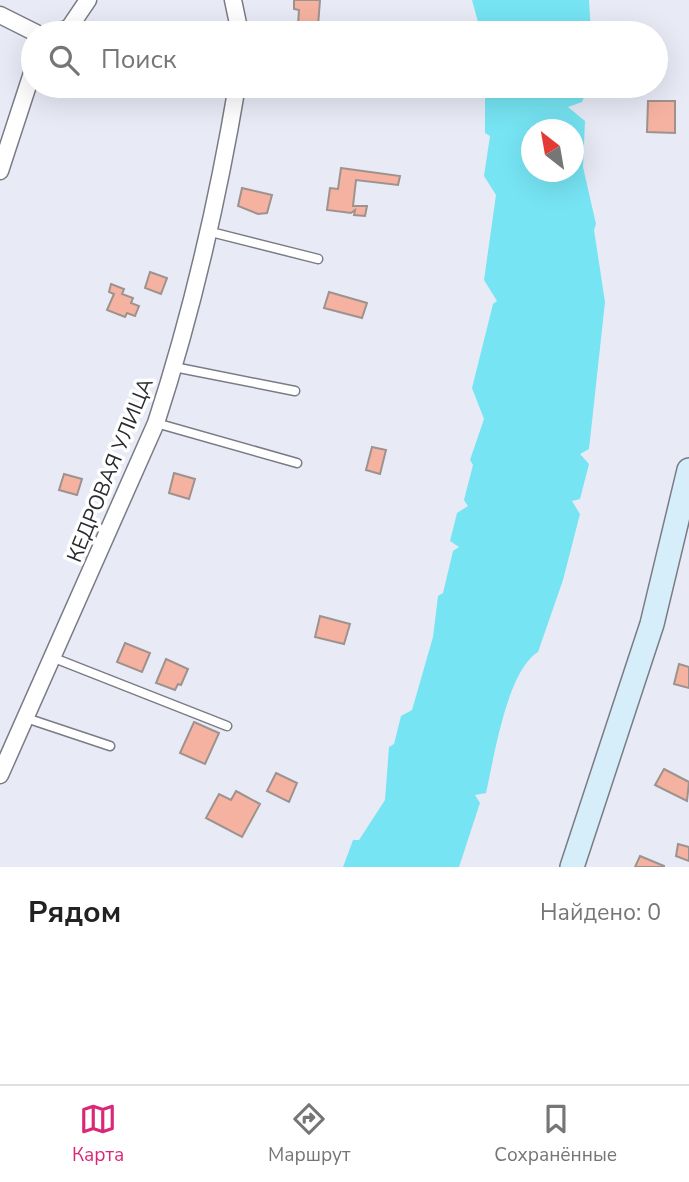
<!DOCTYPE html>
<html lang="ru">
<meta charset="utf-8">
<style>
body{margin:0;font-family:"Nunito Sans",sans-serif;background:#f6f6f6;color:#222}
.compass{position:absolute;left:521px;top:119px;width:63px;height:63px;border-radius:50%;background:#fff;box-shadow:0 7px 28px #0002;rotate:329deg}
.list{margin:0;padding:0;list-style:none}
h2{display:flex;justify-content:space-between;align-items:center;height:91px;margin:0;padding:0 28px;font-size:30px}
h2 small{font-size:23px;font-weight:400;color:#767676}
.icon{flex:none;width:38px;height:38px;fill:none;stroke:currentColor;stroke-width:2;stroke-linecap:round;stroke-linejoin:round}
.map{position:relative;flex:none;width:689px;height:867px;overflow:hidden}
.search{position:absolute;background:#fff;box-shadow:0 7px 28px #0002;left:21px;right:21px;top:21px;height:77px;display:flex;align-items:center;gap:18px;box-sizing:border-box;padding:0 24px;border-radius:38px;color:#767676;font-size:26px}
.sheet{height:217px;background:#fff}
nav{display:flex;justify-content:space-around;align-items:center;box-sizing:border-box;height:98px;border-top:2px solid #e0e0e0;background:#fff;font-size:19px;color:#767676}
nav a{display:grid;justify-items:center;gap:4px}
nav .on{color:#db2777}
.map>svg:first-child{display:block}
</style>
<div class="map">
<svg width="689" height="867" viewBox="0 0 689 867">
<rect width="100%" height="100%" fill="#e8ebf6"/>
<path fill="#76e4f3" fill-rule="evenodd" d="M472,0H589L591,33H481Z
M485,86H589L582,102L568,107L585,121L583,167L596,224L594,230L605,302L589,449L580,454L589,464L580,499L572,501L580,514L563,580L538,652C507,671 494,758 486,793L475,795L480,803L459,867H343L353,840H359L385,800L389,747L394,744L401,716L412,710L433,637L438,596L443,593L453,551L459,547L450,541L457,513L468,506L464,500L473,465L470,460L484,419L472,388L493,304L497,301L484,280L496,195L484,176L490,136L485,133ZM532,130H574V172H532Z"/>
<path fill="#f5b2a0" stroke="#9e928f" stroke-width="2" d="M294,0H320L318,26L298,25L299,10L294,9Z
M382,86H399L398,92H392V87Z
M648,101H675V133L647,132Z
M341,168L400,176L398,185L356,180L353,206H367L365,216L354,215L355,210L351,213L327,210L330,188L338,189Z
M242,188L272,195L267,213L258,214L238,206Z
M150,272L167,278L161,294L145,288Z
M111,284L124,289L122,294L133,298L131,303L139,306L135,316L127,313L125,317L107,310L114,294L109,292Z
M329,292L367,303L362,318L324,308Z
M372,447L386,450L380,474L366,470Z
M174,473L195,479L189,499L169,493Z
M64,474L82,479L77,495L59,490Z
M320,616L350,624L344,644L315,637Z
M125,643L150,653L142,672L117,662Z
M166,659L188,669L181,685L178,684L175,690L156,683Z
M679,664L689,667V688L674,684Z
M194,722L219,733L205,764L180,753Z
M664,769L689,782L687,801L655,785Z
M276,773L297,783L289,802L267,791Z
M236,791L260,804L242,837L206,818L219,794L231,800Z
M678,844L689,847V861L676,856Z
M640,856L664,866V867H635Z"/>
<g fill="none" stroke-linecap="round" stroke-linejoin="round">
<g stroke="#797b85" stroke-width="11">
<path id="lane" d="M207,231L318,259
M174,367L295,391
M156,423L297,463
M54,658L227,726
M26,718L110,746"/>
</g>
<g stroke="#797b85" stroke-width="19">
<path id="street" d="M233,0L240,33
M0,15L36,33
M55,33L69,28L88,0
M0,171L33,70
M0,775L156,423C192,313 218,199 237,86"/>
</g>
<g stroke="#797b85" stroke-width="26">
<path id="secondary" d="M572,867L652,624L689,470"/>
</g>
<use href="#lane" stroke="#fff" stroke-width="8"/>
<use href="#street" stroke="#fff" stroke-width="16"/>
<use href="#secondary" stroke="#d5eefa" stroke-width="23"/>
</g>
<g text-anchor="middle" stroke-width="7" stroke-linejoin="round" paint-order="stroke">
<g font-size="21" fill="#2a2b2f" stroke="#fff">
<text transform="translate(110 470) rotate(-68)" y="7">КЕДРОВАЯ УЛИЦА</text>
</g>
</g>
</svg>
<svg class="compass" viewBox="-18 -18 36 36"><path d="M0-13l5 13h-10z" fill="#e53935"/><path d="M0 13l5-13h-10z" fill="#767676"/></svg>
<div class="search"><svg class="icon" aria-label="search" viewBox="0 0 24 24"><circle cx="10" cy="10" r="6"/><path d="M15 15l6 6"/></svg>Поиск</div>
</div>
<section class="sheet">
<h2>Рядом<small>Найдено: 0</small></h2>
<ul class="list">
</ul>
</section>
<nav>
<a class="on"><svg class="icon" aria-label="map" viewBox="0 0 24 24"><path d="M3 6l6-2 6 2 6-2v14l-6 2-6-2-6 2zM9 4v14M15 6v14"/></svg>Карта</a>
<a><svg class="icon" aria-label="directions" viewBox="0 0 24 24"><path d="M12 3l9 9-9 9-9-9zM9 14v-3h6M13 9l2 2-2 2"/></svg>Маршрут</a>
<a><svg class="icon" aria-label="saved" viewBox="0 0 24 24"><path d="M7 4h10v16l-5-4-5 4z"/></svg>Сохранённые</a>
</nav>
